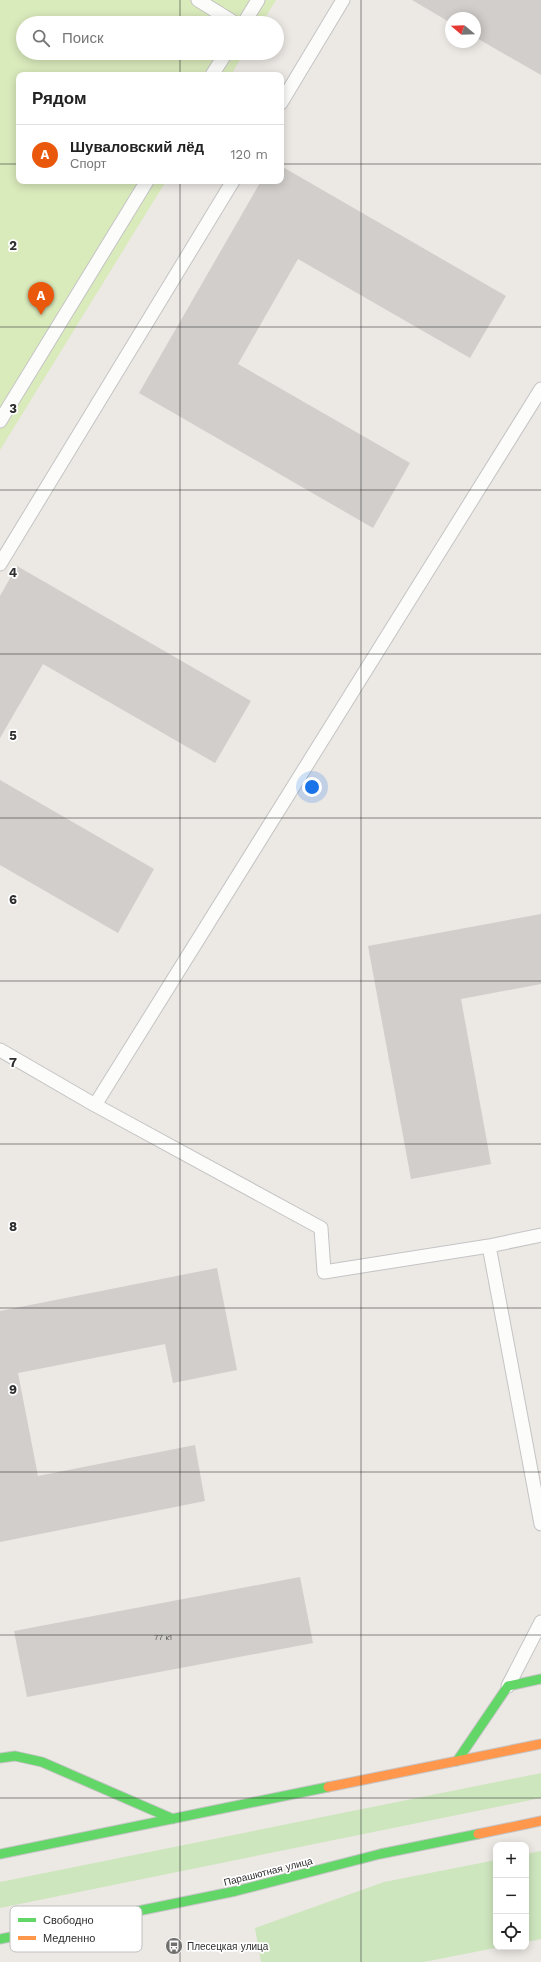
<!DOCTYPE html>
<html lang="ru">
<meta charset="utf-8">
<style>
body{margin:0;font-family:"Work Sans",sans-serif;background:#f6f6f6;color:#222}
.controls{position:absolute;right:12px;bottom:12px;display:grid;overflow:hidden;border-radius:8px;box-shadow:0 2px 10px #0003}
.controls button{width:36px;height:36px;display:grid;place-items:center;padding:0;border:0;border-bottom:1px solid #e0e0e0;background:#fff;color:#222;font:20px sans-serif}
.compass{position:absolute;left:445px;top:12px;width:36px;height:36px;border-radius:50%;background:#fff;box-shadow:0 2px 10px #0003;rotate:289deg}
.you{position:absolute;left:312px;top:787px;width:14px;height:14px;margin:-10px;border:3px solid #fff;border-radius:50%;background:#1a73e8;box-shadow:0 0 0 6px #1a73e833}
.badge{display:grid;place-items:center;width:26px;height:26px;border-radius:50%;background:#ea580c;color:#fff;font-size:13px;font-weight:700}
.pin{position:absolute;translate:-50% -33px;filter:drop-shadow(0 1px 2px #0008)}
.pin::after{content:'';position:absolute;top:21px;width:14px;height:12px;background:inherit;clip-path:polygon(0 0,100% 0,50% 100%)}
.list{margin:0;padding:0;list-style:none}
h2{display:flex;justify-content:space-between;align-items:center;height:52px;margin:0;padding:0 16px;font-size:17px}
h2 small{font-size:13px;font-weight:400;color:#767676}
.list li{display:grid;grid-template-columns:26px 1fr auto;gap:12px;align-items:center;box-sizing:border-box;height:60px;padding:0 16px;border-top:1px solid #e0e0e0}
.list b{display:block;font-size:15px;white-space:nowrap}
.list p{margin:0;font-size:13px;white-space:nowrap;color:#767676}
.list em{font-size:13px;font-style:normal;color:#767676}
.icon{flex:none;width:22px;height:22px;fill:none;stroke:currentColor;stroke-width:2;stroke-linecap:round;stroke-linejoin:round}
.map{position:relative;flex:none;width:541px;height:1962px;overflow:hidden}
.search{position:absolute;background:#fff;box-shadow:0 2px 10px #0003;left:16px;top:16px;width:268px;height:44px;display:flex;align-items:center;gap:10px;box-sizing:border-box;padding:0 14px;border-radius:22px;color:#767676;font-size:15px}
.panel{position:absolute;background:#fff;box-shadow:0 2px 10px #0003;left:16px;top:72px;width:268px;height:112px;border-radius:8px}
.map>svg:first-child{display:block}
</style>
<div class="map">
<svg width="541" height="1962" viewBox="0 0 541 1962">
<rect width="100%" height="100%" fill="#ece8e4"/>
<path fill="#cee6be" d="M541,1773V1798L0,1908V1882Z
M541,1851V1939L526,1942V1854Z
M496,1860V1947H500L424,1962H261L255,1928L384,1882Z"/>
<path fill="#d9eabb" d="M0,0H276L262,23H23V53H244L231,75H19V181H166L0,450Z"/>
<path fill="#d1cecb" d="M412,0H541V75L475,37V18H451V23Z
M281,166L506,296L470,358L298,259L238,364L410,463L373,528L139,393L261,181H281Z
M17,566L251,701L215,763L43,664L0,738V596Z
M0,780L154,869L118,933L0,865Z
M541,914V984L461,999L491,1164L411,1179L368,946Z
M217,1268L237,1370L173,1383L165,1344L18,1373L38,1476L195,1445L205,1501L0,1542V1311Z
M300,1577L313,1643L27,1697L14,1631Z"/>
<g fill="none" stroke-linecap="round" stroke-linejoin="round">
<g stroke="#c5c4c5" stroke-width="15">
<path id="lane" d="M198,0L235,23
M244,23L258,0
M212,75L226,53
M281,103L343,0
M0,421L147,181
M0,564L233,181
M0,1050L95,1105L321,1228L324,1272L489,1246L541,1235
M95,1105L541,389
M489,1246L541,1524
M508,1686L541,1622"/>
</g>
<g stroke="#c5c4c5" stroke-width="11">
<path id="fast" d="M0,1758L15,1756L42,1762L173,1819
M457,1761L508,1686L541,1679
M0,1854L328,1787
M0,1939L236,1891L380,1854L478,1834"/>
</g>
<g stroke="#c5c4c5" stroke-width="11">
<path id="slow" d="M328,1787L541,1744
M478,1834L541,1821"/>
</g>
<use href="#lane" stroke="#fcfcfb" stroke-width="13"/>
<use href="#fast" stroke="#63d668" stroke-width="9"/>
<use href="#slow" stroke="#ff974d" stroke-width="9"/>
</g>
<path fill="none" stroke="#2e2e2e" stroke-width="1" stroke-opacity="0.55" d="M180,0V23M361,0V1962M180,53V75M0,164H19M281,164H541M180,181V1962M0,327H541M0,490H541M0,654H541M0,818H541M0,981H541M0,1144H541M0,1308H541M0,1472H541M0,1635H541M0,1798H541"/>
<defs>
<g id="bus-disc" transform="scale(0.9)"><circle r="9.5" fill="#706f6e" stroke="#fff"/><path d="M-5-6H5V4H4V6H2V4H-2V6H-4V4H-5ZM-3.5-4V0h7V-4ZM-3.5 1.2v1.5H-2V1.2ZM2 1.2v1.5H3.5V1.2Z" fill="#fff"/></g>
</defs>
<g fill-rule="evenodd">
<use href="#bus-disc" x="174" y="1946"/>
</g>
<g text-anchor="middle" stroke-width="3.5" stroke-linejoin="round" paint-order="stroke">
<g font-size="8" fill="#585857">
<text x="163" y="1640">77 к1</text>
</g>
<g font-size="10" fill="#2e2e2e" stroke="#fff">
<text transform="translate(268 1871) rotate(-14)" y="4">Парашютная улица</text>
</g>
<g font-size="10" fill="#2e2e2e" stroke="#fff" text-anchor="start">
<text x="187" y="1950">Плесецкая улица</text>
</g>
</g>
<rect x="10" y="1906" width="132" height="46" rx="6" fill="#fff" stroke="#c0c0c0" stroke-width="1"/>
<rect x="18" y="1918" width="18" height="4" fill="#63d668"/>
<rect x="18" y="1936" width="18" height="4" fill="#ff974d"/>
<g font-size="11" fill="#2e2e2e">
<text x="43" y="1924">Свободно</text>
<text x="43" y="1942">Медленно</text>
</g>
<g font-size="13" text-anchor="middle" font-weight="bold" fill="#2e2e2e" stroke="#fff" stroke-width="3.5" stroke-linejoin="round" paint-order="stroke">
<text x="13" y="250">2</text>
<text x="13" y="413">3</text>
<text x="13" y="577">4</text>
<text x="13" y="740">5</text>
<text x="13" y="904">6</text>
<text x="13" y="1067">7</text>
<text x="13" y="1231">8</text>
<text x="13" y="1394">9</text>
</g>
</svg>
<div class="controls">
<button>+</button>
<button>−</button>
<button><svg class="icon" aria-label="locate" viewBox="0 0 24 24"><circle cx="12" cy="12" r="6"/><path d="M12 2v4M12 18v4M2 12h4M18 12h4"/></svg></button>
</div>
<svg class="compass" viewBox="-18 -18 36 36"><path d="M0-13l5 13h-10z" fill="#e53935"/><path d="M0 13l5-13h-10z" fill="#767676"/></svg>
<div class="you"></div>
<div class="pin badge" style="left:41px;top:315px">A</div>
<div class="search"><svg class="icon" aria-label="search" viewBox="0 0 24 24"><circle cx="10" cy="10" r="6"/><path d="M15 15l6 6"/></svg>Поиск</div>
<section class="panel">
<h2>Рядом<small></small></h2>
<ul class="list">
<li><span class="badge">A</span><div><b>Шуваловский лёд</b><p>Спорт</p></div><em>120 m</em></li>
</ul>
</section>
</div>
